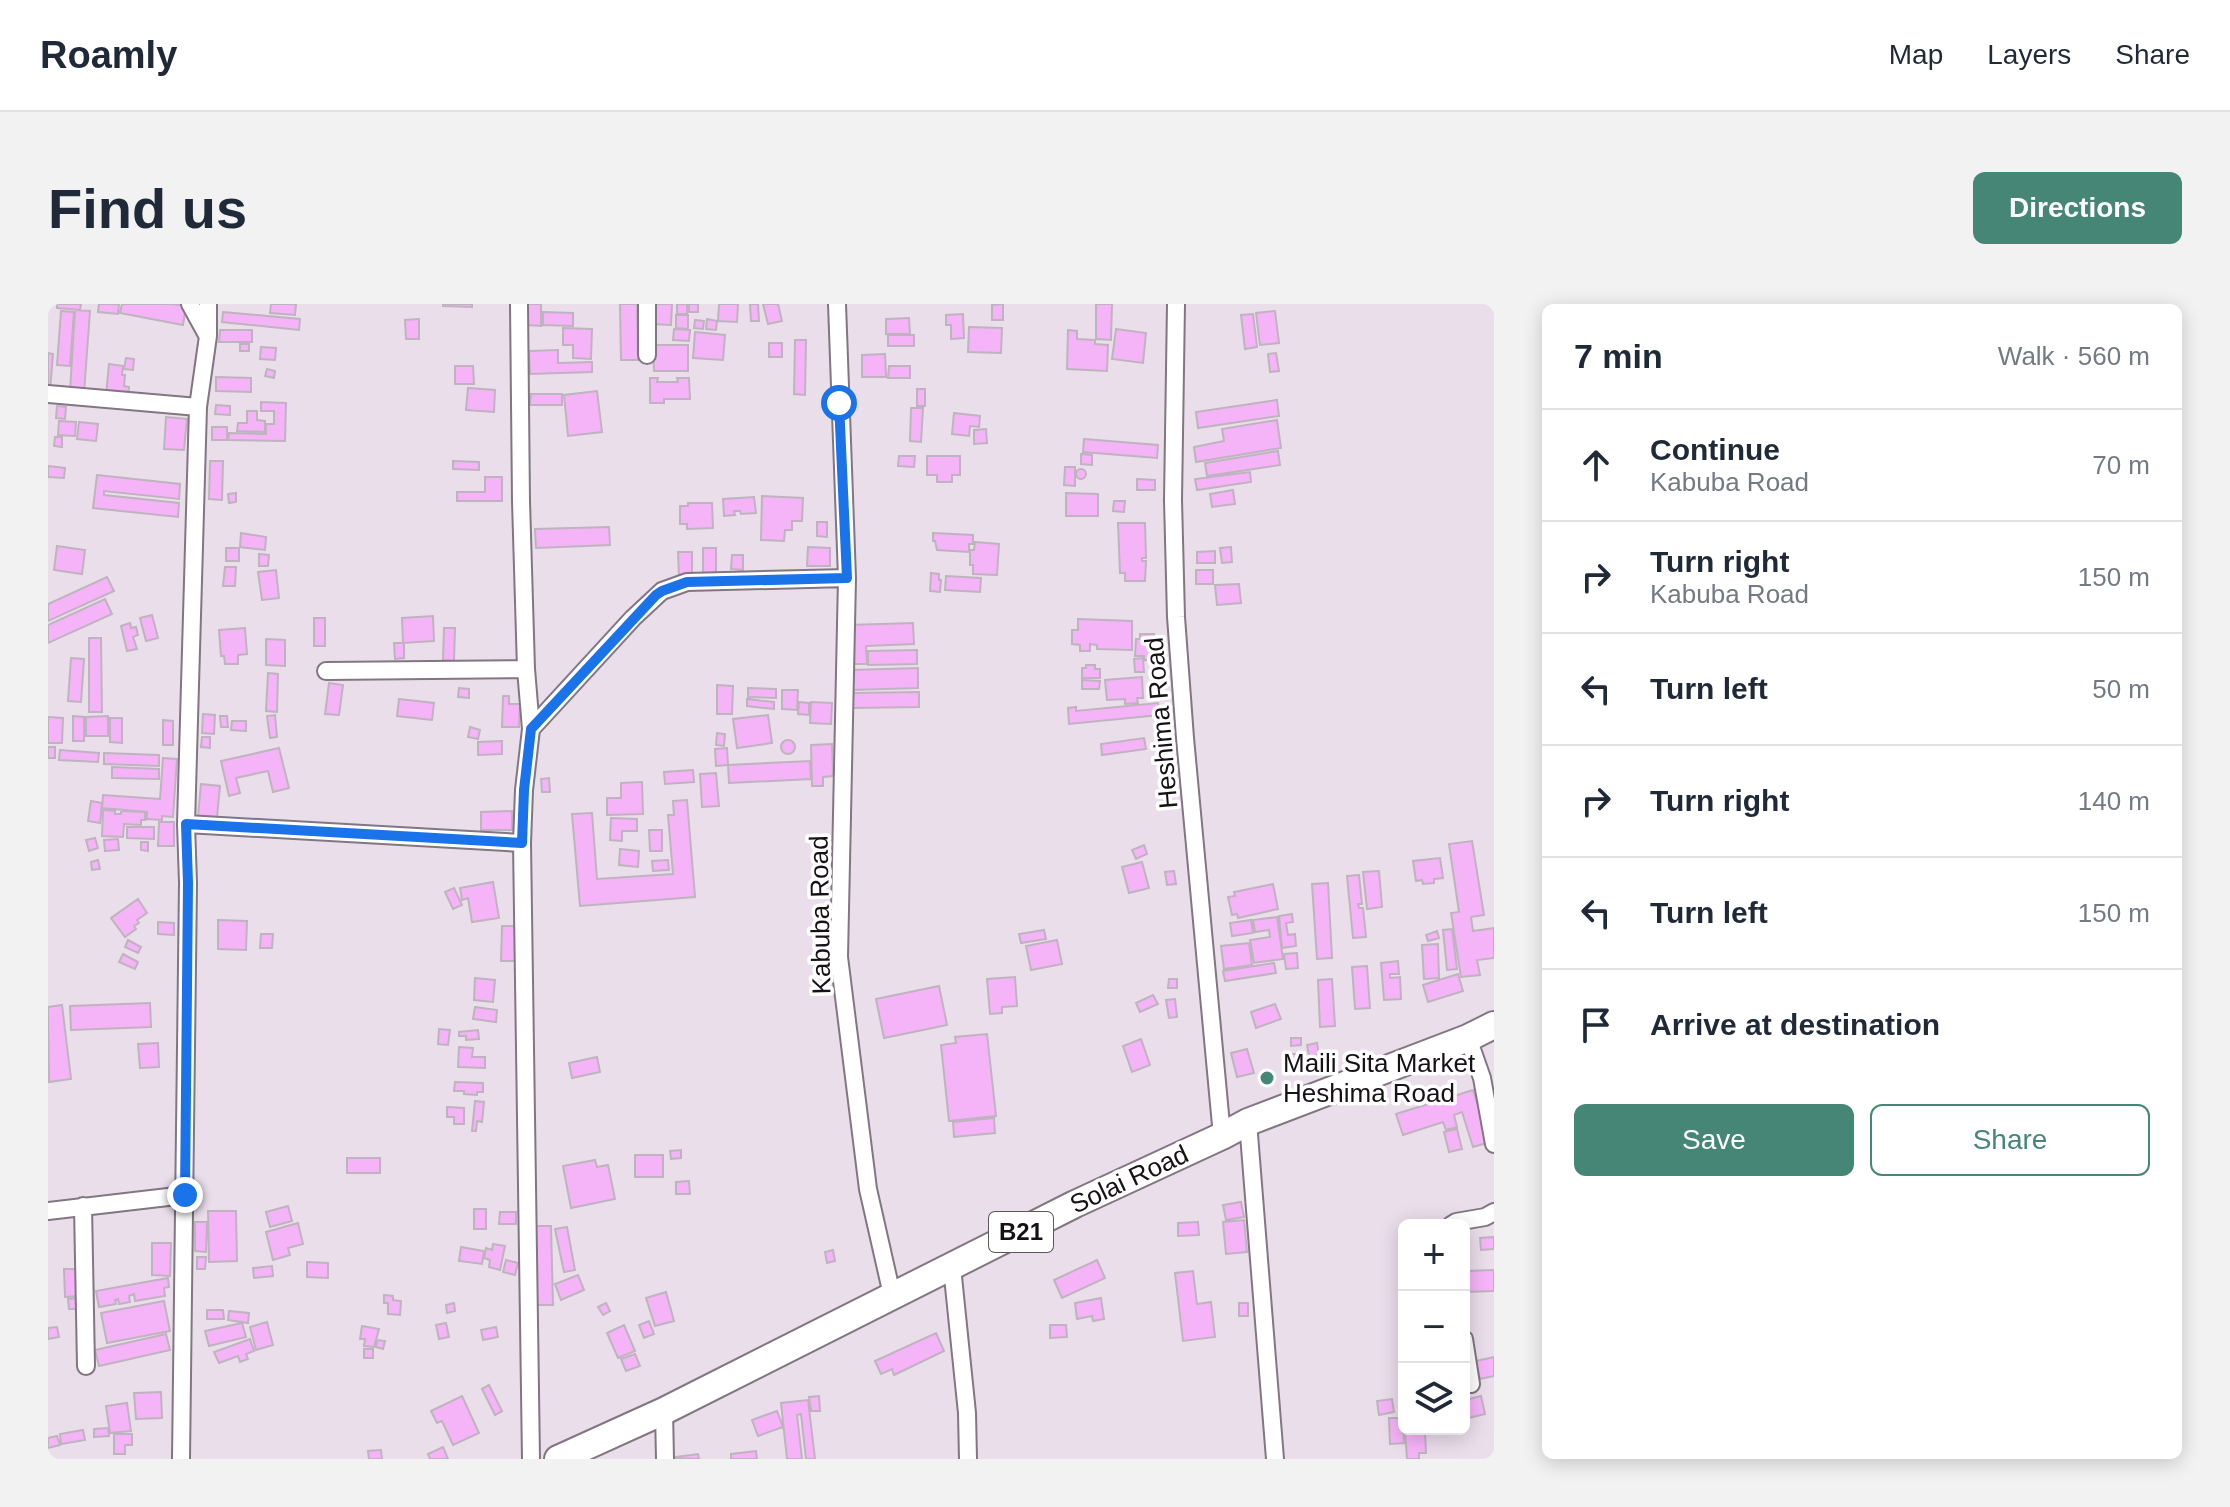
<!DOCTYPE html>
<meta charset="utf-8">
<style>
body{margin:0;font-family:Arial,sans-serif;background:#f2f2f3;color:#1f2937}
.controls{position:absolute;right:24px;bottom:24px;display:grid;overflow:hidden;border-radius:12px;box-shadow:0 4px 20px #0003}
.controls button{width:72px;height:72px;display:grid;place-items:center;padding:0;border:0;border-bottom:2px solid #e0e1e3;background:#fff;color:#1f2937;font:40px sans-serif}
.stop{position:absolute;width:24px;height:24px;margin:-18px;border:6px solid #1a73e8;border-radius:50%;background:#fff}
.stop.end{background:#1a73e8;border-color:#fff;box-shadow:0 2px 8px #0008}
.list{margin:0;padding:0;list-style:none}
h2{display:flex;justify-content:space-between;align-items:center;height:104px;margin:0;padding:0 32px;font-size:34px}
h2 small{font-size:26px;font-weight:400;color:#747a83}
.list li{display:grid;grid-template-columns:52px 1fr auto;gap:24px;align-items:center;box-sizing:border-box;height:112px;padding:0 32px;border-top:2px solid #e0e1e3}
.list b{display:block;font-size:30px;white-space:nowrap}
.list p{margin:0;font-size:26px;white-space:nowrap;color:#747a83}
.list em{font-size:26px;font-style:normal;color:#747a83}
.actions{display:flex;gap:16px;padding:24px 32px}
.actions a{flex:1;padding:18px 0;border:2px solid #458676;border-radius:12px;text-align:center;font-size:28px;color:#458676}
.actions .main{background:#458676;color:#fff}
.icon{flex:none;width:44px;height:44px;fill:none;stroke:currentColor;stroke-width:2;stroke-linecap:round;stroke-linejoin:round}
.map{position:relative;flex:none;width:1446px;height:1155px;overflow:hidden;border-radius:12px}
header{display:flex;align-items:center;gap:48px;box-sizing:border-box;height:112px;padding:0 40px;background:#fff;border-bottom:2px solid #e0e1e3}
header strong{font-size:38px}
nav{display:flex;gap:44px;margin-inline-start:auto;font-size:28px}
.intro{display:flex;align-items:center;justify-content:space-between;box-sizing:border-box;height:192px;padding:0 48px}
h1{margin:0;font-size:56px}
.button{padding:20px 36px;border-radius:12px;background:#458676;color:#fff;font-size:28px;font-weight:700}
main{display:flex;gap:48px;padding:0 48px}
aside{flex:1;background:#fff;border-radius:12px;box-shadow:0 4px 20px #0003}
.map>svg:first-child{display:block}
</style>
<header>
<strong>Roamly</strong>
<nav><a>Map</a><a>Layers</a><a>Share</a></nav>
</header>
<div class="intro"><h1>Find us</h1><a class="button">Directions</a></div>
<main>
<div class="map">
<svg width="1446" height="1155" viewBox="0 0 1446 1155">
<rect width="100%" height="100%" fill="#ebdeeb"/>
<path fill="#f6b4f8" stroke="#bfb3bf" stroke-width="2" d="M9,0H33L32,6L9,4Z
M51,0H71L70,10L50,8Z
M74,0H125L138,2L135,21L72,9Z
M223,0H248L247,11L222,9Z
M395,0H424V3L395,2Z
M480,0H493V22L480,21Z
M572,0H589L590,56H573Z
M604,0H624L623,21L603,20Z
M629,0H639V10H629Z
M641,0H650V8H641Z
M671,0H690L689,18L670,17Z
M702,0H710L711,17H703Z
M715,0H730L734,17L720,20Z
M955,0V16H944V1Z
M1048,0H1064L1063,36L1048,35Z
M27,6L42,7L36,89L22,88Z
M13,7L26,8L22,62L9,61Z
M1227,7L1231,39L1212,41L1208,9Z
M175,8L252,15L251,26L174,18Z
M495,8L525,9V22L495,21Z
M915,10L916,34L903,35V21H898V11Z
M1205,10L1209,43L1197,45L1193,11Z
M628,11H640V25L628,24Z
M861,14L862,30H838V15Z
M371,15V35H358L357,16Z
M659,15L669,17L668,26L658,25Z
M647,16L656,17L655,25L646,24Z
M921,23L954,24L953,49L920,48Z
M515,24L544,25L543,55L525,54V41H515Z
M626,25L642,26L641,37L625,36Z
M1068,25L1098,29L1095,59L1064,55Z
M172,26H204V38H171Z
M1020,26L1029,27V35L1047,36V40L1060,41L1059,67L1019,65Z
M647,28L677,31L675,56L645,54Z
M840,31H866V42H840Z
M747,36H758L757,91L746,90Z
M721,39H734V53H721Z
M192,40H201V47H192Z
M605,41H640V67H606Z
M213,43L228,44L227,56L212,55Z
M510,46V59L544,58V68L482,70L481,47Z
M0,49L5,50L2,86H0Z
M1228,49L1231,67L1222,68L1220,50Z
M837,50L838,73H814V51Z
M78,54L86,55L85,66L76,65Z
M61,60L75,62L74,71H77L76,82L81,83L80,94L58,91Z
M407,62H425L426,80H407Z
M841,62H862V74H840Z
M219,65L227,67L226,74L217,72Z
M168,73L203,74V88L168,87Z
M602,74H610L609,78H630L629,74H641L642,95H616V99H602Z
M420,84L447,86L446,108L418,106Z
M869,85H877V102H869Z
M549,87L554,128L520,132L516,91Z
M483,90H514V101H482Z
M1229,96L1231,112L1150,124L1148,108Z
M213,98L238,99L237,137L180,136L181,129L218,130V120H226V107H213Z
M168,101L182,102V111L167,110Z
M9,102L18,103L17,115L8,114Z
M863,104H875L873,138L862,137Z
M199,107H209V116L217,117V128L189,127L190,119H199Z
M906,109L932,112L931,123L922,122L921,132L904,130Z
M118,113L139,115L136,146L116,145Z
M1229,116L1233,144L1148,158L1146,143L1176,137L1174,125Z
M11,117L28,118L27,132L10,131Z
M31,118L50,120L48,137L29,135Z
M164,123H179V136H164Z
M938,125L939,139L926,140V126Z
M7,133H14V143L6,142Z
M1036,135L1110,141L1109,154L1035,148Z
M1230,147L1232,161L1159,172L1157,159Z
M1033,150L1044,151V161L1033,160Z
M851,152H867L866,163L850,162Z
M879,152H912V171H904V178H889V171H879Z
M162,157H175L174,196L161,195Z
M405,157L431,158V166L405,165Z
M0,162L17,164L16,174L0,173Z
M1017,163H1027V182L1016,181Z
M1028 170a5 5 0 1 1 10 0a5 5 0 1 1-10 0Z
M1202,168L1203,178L1149,186L1147,175Z
M49,171L132,180L131,195L56,187V191L131,199L130,213L45,204Z
M437,173H454V197H409V188H437Z
M1089,175L1107,176V186H1089Z
M1185,186L1187,200L1164,203L1162,190Z
M188,189V198L181,199L180,190Z
M1018,189L1050,190V212H1018Z
M714,192L755,194L754,217H744V226H737L736,237L713,236Z
M706,193L708,209L693,210L692,207H686L687,211L676,212L675,195Z
M1066,197H1077L1076,208L1065,207Z
M640,199H664L665,224L639,225V220H632V202H640Z
M769,218H779V233L769,232Z
M1070,219H1097L1098,254H1094V257H1098L1097,277H1077V269H1072Z
M561,223L562,241L488,244L487,225Z
M193,229L218,233L217,246L192,243Z
M885,229L925,231V240H921V248L889,246L887,237H885Z
M927,238L951,240L949,271L925,270V261H922V246H926Z
M9,242L37,246L34,270L6,266Z
M760,243L782,244V262H759Z
M1183,243L1184,258L1174,259L1172,244Z
M178,244H191V257H178Z
M655,244H668V271L655,270Z
M1167,247V259H1149V248Z
M630,248H644V272H631Z
M211,250L221,251L220,262H211Z
M684,251H695V266L683,265Z
M177,263H188L187,282H175Z
M228,266L231,294L214,296L210,268Z
M1148,266H1165V280H1148Z
M883,269L891,270V276H893L892,288L882,287Z
M898,272L933,274L932,288L897,286Z
M59,273L66,287L0,317V300Z
M1191,280L1193,299L1169,301L1167,281Z
M57,295L64,310L0,339V321Z
M104,311L110,334L98,337L92,314Z
M385,312L386,337L355,339L354,314Z
M266,314H277V342H266Z
M1030,315L1084,317V346L1049,345V341L1042,340V347H1032V341L1024,340V326H1030Z
M82,319L83,324L88,323L90,331L85,333L89,345L79,347L73,322Z
M865,319L866,340L818,342L819,360H802L800,321Z
M197,324L199,350L190,351V360H177L176,352H173L171,326Z
M396,324H407L406,357L395,356Z
M1092,330H1106V333H1112V357L1096,356V352H1087L1088,335H1092Z
M41,334H53L54,408H41Z
M218,335L237,336V362L218,361Z
M346,339H356V354L347,355Z
M869,346V360L820,361V347Z
M23,354L36,355L33,398L20,397Z
M1095,354L1096,368H1087L1086,355Z
M1038,361H1047V365H1052V374H1034V364H1038Z
M870,364V384L804,386L803,366Z
M220,369L230,370L229,408L218,407Z
M1094,373L1095,394H1089L1090,399L1077,400V395L1059,396L1057,376Z
M1034,376L1052,377L1051,385H1034Z
M281,379L295,381L291,411L277,410Z
M669,381L685,382L684,410H669Z
M411,384L421,385V394L410,393Z
M700,384L728,385V394L700,393Z
M734,386H750L749,406L734,405Z
M871,388V403L805,404V389Z
M455,392H461V400H472L471,423H454Z
M351,395L386,399L384,416L349,412Z
M699,395L726,398V405L699,402Z
M751,398L761,399V411L750,410Z
M763,398L784,399L783,420L762,419Z
M1110,399L1111,411L1021,420L1020,404L1028,403V407Z
M155,410L167,411L166,430L154,429Z
M227,411L229,433L222,434L219,412Z
M720,411L724,439L689,444L685,415Z
M25,412L36,413V437H25Z
M60,412V432H38V413Z
M172,412H179L180,423H173Z
M0,413L15,414L14,439H0Z
M62,414H74V439L62,438Z
M115,416L125,417V441H115Z
M184,417H198V427L183,426Z
M422,423L432,426L430,435L420,433Z
M669,429L677,430L676,442L668,441Z
M154,433H162V444L153,443Z
M1096,434L1098,445L1054,451L1053,440Z
M733 443a7 7 0 1 1 14 0a7 7 0 1 1-14 0Z
M454,437V450L430,451V438Z
M784,440L785,472L775,473V482H764L763,441Z
M0,443H7V454H0Z
M231,444L241,484L225,488L220,467L188,474L192,489L181,492L173,457Z
M679,444L680,461L668,462L667,445Z
M12,446L51,449L50,458L11,456Z
M56,449L111,451V462L56,460Z
M115,454L129,455L125,513L114,512V516L99,515V508L54,504L55,491L112,495Z
M762,457L763,475L681,479L680,461Z
M64,463L111,465V475L64,474Z
M645,466L646,478L617,480L616,468Z
M668,469L671,502L654,503L652,470Z
M501,474L502,488H494L493,475Z
M594,478L595,510L559,511V494H573V479Z
M153,480L172,482L169,513L150,512Z
M639,496L647,593L532,602L524,510L544,509L549,575L625,570L620,511H626L625,497Z
M43,497L54,499L52,519L40,517Z
M55,506L67,507V510H73V507L97,508V516H93V521L76,520L75,533L54,532Z
M464,507V526H433V508Z
M563,514L589,515V527H574V537L562,536Z
M111,518H126V542H110Z
M79,523H106V535L79,534Z
M601,526H614V547H602Z
M47,534L50,544L41,547L38,536Z
M70,535L71,546L57,547L56,536Z
M1424,537L1436,611L1423,613L1425,627L1446,624V654L1429,656L1432,671L1413,673L1403,609L1411,608L1401,540Z
M93,538H100V547L93,546Z
M1096,541L1099,550L1088,555L1084,546Z
M572,545L591,547L590,563L571,561Z
M1392,554L1395,574L1386,575V579L1375,580L1374,576L1368,577L1365,557Z
M50,556L52,565L44,566L43,558Z
M620,556L621,566L605,567L604,557Z
M1094,558L1101,584L1081,589L1074,563Z
M1126,567L1128,580L1119,581L1117,568Z
M1331,567L1334,603L1319,605L1315,568Z
M1311,571L1314,600H1310L1311,604H1315L1318,633L1305,634L1299,572Z
M445,578L451,614L424,618L420,594L414,596L412,584Z
M1280,579L1284,654L1269,655L1264,580Z
M1225,580L1230,605L1190,614L1189,610L1184,611L1180,593L1187,592L1186,588Z
M406,584L414,601L405,605L397,588Z
M90,595L99,609L89,616L91,619L86,622L88,625L77,633L63,614Z
M1244,610L1245,618L1238,619L1240,631L1247,630L1248,642L1234,644L1231,612Z
M1229,613L1235,655L1206,659L1202,636L1222,633L1221,626L1207,628L1205,616Z
M170,616L199,617L198,646L170,645Z
M1203,616L1205,629L1184,632L1182,619Z
M110,618L126,619V631L110,630Z
M454,622H468V657H453Z
M1404,625L1409,665L1399,666L1395,626Z
M996,626L998,635L973,639L971,630Z
M1389,627L1391,634L1380,637L1378,631Z
M213,630H225L224,644H212Z
M80,636L93,643L90,649L77,643Z
M1009,636L1014,660L983,666L978,642Z
M1201,639L1204,661L1176,665L1173,642Z
M1390,640L1391,674L1376,675L1374,641Z
M1249,649L1250,664L1238,665L1236,650Z
M75,650L90,658L87,665L71,658Z
M1350,657L1351,670H1342V674L1352,673L1353,695L1336,696L1333,659Z
M1226,659L1228,669L1177,677L1175,667Z
M1319,662L1322,704L1307,705L1304,663Z
M1410,670L1415,687L1380,698L1375,681Z
M967,673L969,702L954,703V709L942,710L939,675Z
M427,674L447,676L445,698L426,696Z
M1121,675H1129V684H1120Z
M1284,675L1287,722L1272,723L1270,676Z
M891,682L899,721L836,734L828,695Z
M1105,691L1110,700L1092,708L1088,699Z
M1127,695L1129,713L1121,714L1118,696Z
M102,699L103,723L23,726L22,702Z
M1227,700L1233,715L1208,724L1203,708Z
M14,701L23,775L1,778L0,703Z
M427,703L449,706L448,718L425,715Z
M391,725L402,726L400,741L390,740Z
M430,726L431,735L418,736V732H411V728Z
M939,730L948,812L901,817L893,741L908,739L907,733Z
M1243,734H1253V741L1243,742Z
M1093,735L1102,761L1084,768L1075,742Z
M110,739L111,763L92,764L90,740Z
M1269,739L1271,751L1261,752L1259,741Z
M411,743L425,744L424,753H437V764L410,763Z
M1199,745L1206,769L1189,773L1183,749Z
M1240,750H1255L1256,757H1247V761H1240Z
M549,753L552,768L524,774L521,759Z
M407,778L435,779V788H429V791L416,790V787H406Z
M1425,786L1442,838L1425,843L1414,808L1406,811L1409,823L1398,826L1395,818L1355,831L1348,810Z
M427,797L436,798L434,818L429,817L428,827H424Z
M399,803L416,804V820H406V813H399Z
M946,814L947,829L906,833L905,818Z
M1409,825L1414,845L1401,848L1396,828Z
M633,846V854L623,855L622,847Z
M587,851H615V873H587Z
M299,854H332V869H299Z
M547,856L549,863L560,861L567,895L523,904L515,862Z
M641,877L642,890H628V878Z
M1193,898L1196,913L1178,916L1175,901Z
M240,902L244,917L222,923L218,908Z
M426,905H438V925H426Z
M160,907H188L189,957L161,958Z
M452,908H468V920H451Z
M1196,916L1199,948L1178,950L1175,918Z
M147,918H159L158,948L147,947Z
M1150,918L1151,931L1130,932V919Z
M250,919L255,940L240,944L242,951L225,956L218,928Z
M485,922H503L505,1001H487Z
M519,923L527,966L516,968L507,925Z
M1446,933V945L1433,946L1432,934Z
M104,939H123L122,972L104,971Z
M445,940L457,942L452,966L441,963L442,956L436,954L438,944L444,946Z
M413,943L436,947L434,960L411,957Z
M1355,944H1356V988L1354,987Z
M785,946L787,957L779,959L777,948Z
M149,953H158L157,965H149Z
M458,956L470,959L467,971L455,968Z
M1049,956L1057,974L1014,994L1006,976Z
M259,958L280,959V974L259,973Z
M224,962L225,972L206,974L205,964Z
M16,965H28L29,992L17,993Z
M1446,966V987L1418,988L1417,967Z
M1145,967L1149,1000L1163,998L1167,1033L1135,1037L1127,969Z
M530,971L536,986L513,996L507,980Z
M120,974L121,983L116,984L117,992L87,997L86,990L81,992L82,998L71,1000L70,995L67,996L68,1000L51,1003L48,987Z
M618,988L626,1017L607,1022L598,994Z
M336,991L345,992V996L353,997L352,1011L340,1010V999H336Z
M29,994V1005H21L20,995Z
M1053,994L1056,1015L1045,1017L1044,1012L1029,1015L1027,999Z
M116,997L122,1027L59,1039L53,1009Z
M406,999L407,1007L399,1009L398,1001Z
M558,999L562,1007L555,1011L550,1003Z
M1191,999H1200V1012H1191Z
M159,1006H175L176,1015H159Z
M181,1007L201,1009L200,1019L180,1016Z
M601,1017L606,1030L596,1034L591,1021Z
M219,1018L225,1041L208,1046L202,1023Z
M194,1019L198,1033L161,1042L157,1027Z
M398,1019L401,1033L391,1035L388,1021Z
M576,1021L587,1047L570,1054L559,1029Z
M1002,1021H1018L1019,1033L1002,1034Z
M314,1022L331,1025L326,1043L316,1042L317,1035H312Z
M9,1023L11,1033L0,1035V1024Z
M448,1023L450,1033L435,1036L433,1026Z
M888,1029L896,1047L846,1071L844,1065L833,1070L827,1057Z
M118,1030L122,1046L51,1062L47,1046Z
M202,1035L206,1047L198,1050L200,1055L192,1058L190,1052L171,1059L166,1048Z
M329,1036L337,1037L335,1045L328,1043Z
M316,1045H325V1054H316Z
M587,1050L592,1062L578,1067L573,1055Z
M1446,1053V1072L1432,1075L1428,1057Z
M441,1081L454,1107L447,1111L434,1085Z
M113,1088L114,1114L88,1115L86,1089Z
M414,1092L431,1129L405,1141L394,1117L389,1119L383,1107Z
M771,1092L772,1107H763L761,1093Z
M1433,1092L1437,1110L1421,1114L1417,1096Z
M1344,1095L1346,1108L1331,1111L1329,1097Z
M760,1096L767,1155H758L753,1110L749,1111L754,1155H739L733,1099Z
M79,1099L83,1127L62,1129L58,1102Z
M729,1107L735,1123L710,1132L704,1116Z
M1341,1114H1354L1356,1139L1342,1140Z
M60,1124L61,1132L46,1133V1125Z
M1357,1125L1377,1127L1378,1149H1371V1155H1359Z
M35,1126L37,1136L13,1140L12,1130Z
M66,1130H84V1141H77V1150H66Z
M9,1132L12,1141L0,1144V1134Z
M395,1143L400,1155H382L380,1150Z
M333,1146L334,1155H321L320,1147Z
M708,1147L709,1155H683V1150Z
M650,1150L651,1155L620,1154Z"/>
<g fill="none" stroke-linecap="round" stroke-linejoin="round">
<g stroke="#817681" stroke-width="20">
<path id="minor" d="M142,0L159,31
M471,0L473,197L478,365L483,425L476,486L474,539L483,1155
M599,0V51
M789,0L799,274L791,653L820,885L844,991
M1128,0L1125,196L1128,313L1137,434L1174,832
M0,90L150,103
M278,367L478,365
M483,425L585,314L614,287L639,278L799,274
M138,520L474,539
M1420,734L1434,774L1446,840
M1200,818L1227,1155
M35,902L38,1062
M0,907L137,891
M1403,921L1408,918L1437,913L1446,908
M904,963L919,1109L920,1155
M1416,1035L1423,1080
M616,1107L617,1155
M133,1155L140,579L138,520L150,103L160,32V0"/>
</g>
<g stroke="#817681" stroke-width="30">
<path id="trunk" d="M510,1155L616,1107L1027,900L1174,832L1200,818L1420,734L1446,721"/>
</g>
<use href="#minor" stroke="#fff" stroke-width="16"/>
<use href="#trunk" stroke="#fff" stroke-width="26"/>
</g>
<g fill="none" stroke-linecap="round" stroke-linejoin="round">
<path stroke="#1a73e8" stroke-width="10" d="M137,891L140,579L138,520L474,539L476,486L483,425L608,291L614,287L639,278L799,274L791,99"/>
</g>
<circle fill="#458676" stroke="#fff" stroke-width="3" cx="1219" cy="774" r="8"/>
<g text-anchor="middle" stroke-width="7" stroke-linejoin="round" paint-order="stroke">
<rect fill="#fff" stroke="#5b585b" stroke-width="2" x="941" y="908" width="64" height="40" rx="6"/>
<g font-size="24" font-weight="bold" fill="#151115">
<text x="973" y="936">B21</text>
</g>
<g font-size="26" fill="#151115" stroke="#fff">
<text transform="translate(1113 419) rotate(-95)" y="9">Heshima Road</text>
<text transform="translate(772 611) rotate(-91)" y="9">Kabuba Road</text>
<text transform="translate(1081 875) rotate(-25)" y="9">Solai Road</text>
</g>
<g font-size="26" fill="#151115" stroke="#fff" text-anchor="start">
<text x="1235" y="768">Maili Sita Market<tspan x="1235" dy="30">Heshima Road</tspan></text>
</g>
</g>
</svg>
<div class="controls">
<button>+</button>
<button>−</button>
<button><svg class="icon" aria-label="layers" viewBox="0 0 24 24"><path d="M12 4l9 5-9 5-9-5zM3 14l9 5 9-5"/></svg></button>
</div>
<div class="stop" style="left:791px;top:99px"></div>
<div class="stop end" style="left:137px;top:891px"></div>
</div>
<aside>
<h2>7 min<small>Walk · 560 m</small></h2>
<ul class="list">
<li><svg class="icon" aria-label="ahead" viewBox="0 0 24 24"><path d="M12 20V5M6 11l6-6 6 6"/></svg><div><b>Continue</b><p>Kabuba Road</p></div><em>70 m</em></li>
<li><svg class="icon" aria-label="right" viewBox="0 0 24 24"><path d="M7 20v-9h11M14 6l5 5-5 5"/></svg><div><b>Turn right</b><p>Kabuba Road</p></div><em>150 m</em></li>
<li><svg class="icon" aria-label="left" viewBox="0 0 24 24"><path d="M17 20v-9H6M10 6l-5 5 5 5"/></svg><div><b>Turn left</b></div><em>50 m</em></li>
<li><svg class="icon" aria-label="right" viewBox="0 0 24 24"><path d="M7 20v-9h11M14 6l5 5-5 5"/></svg><div><b>Turn right</b></div><em>140 m</em></li>
<li><svg class="icon" aria-label="left" viewBox="0 0 24 24"><path d="M17 20v-9H6M10 6l-5 5 5 5"/></svg><div><b>Turn left</b></div><em>150 m</em></li>
<li><svg class="icon" aria-label="arrive" viewBox="0 0 24 24"><path d="M6 21V4h12l-3 4 3 4H6"/></svg><div><b>Arrive at destination</b></div></li>
</ul>
<div class="actions"><a class="main">Save</a><a>Share</a></div>
</aside>
</main>
